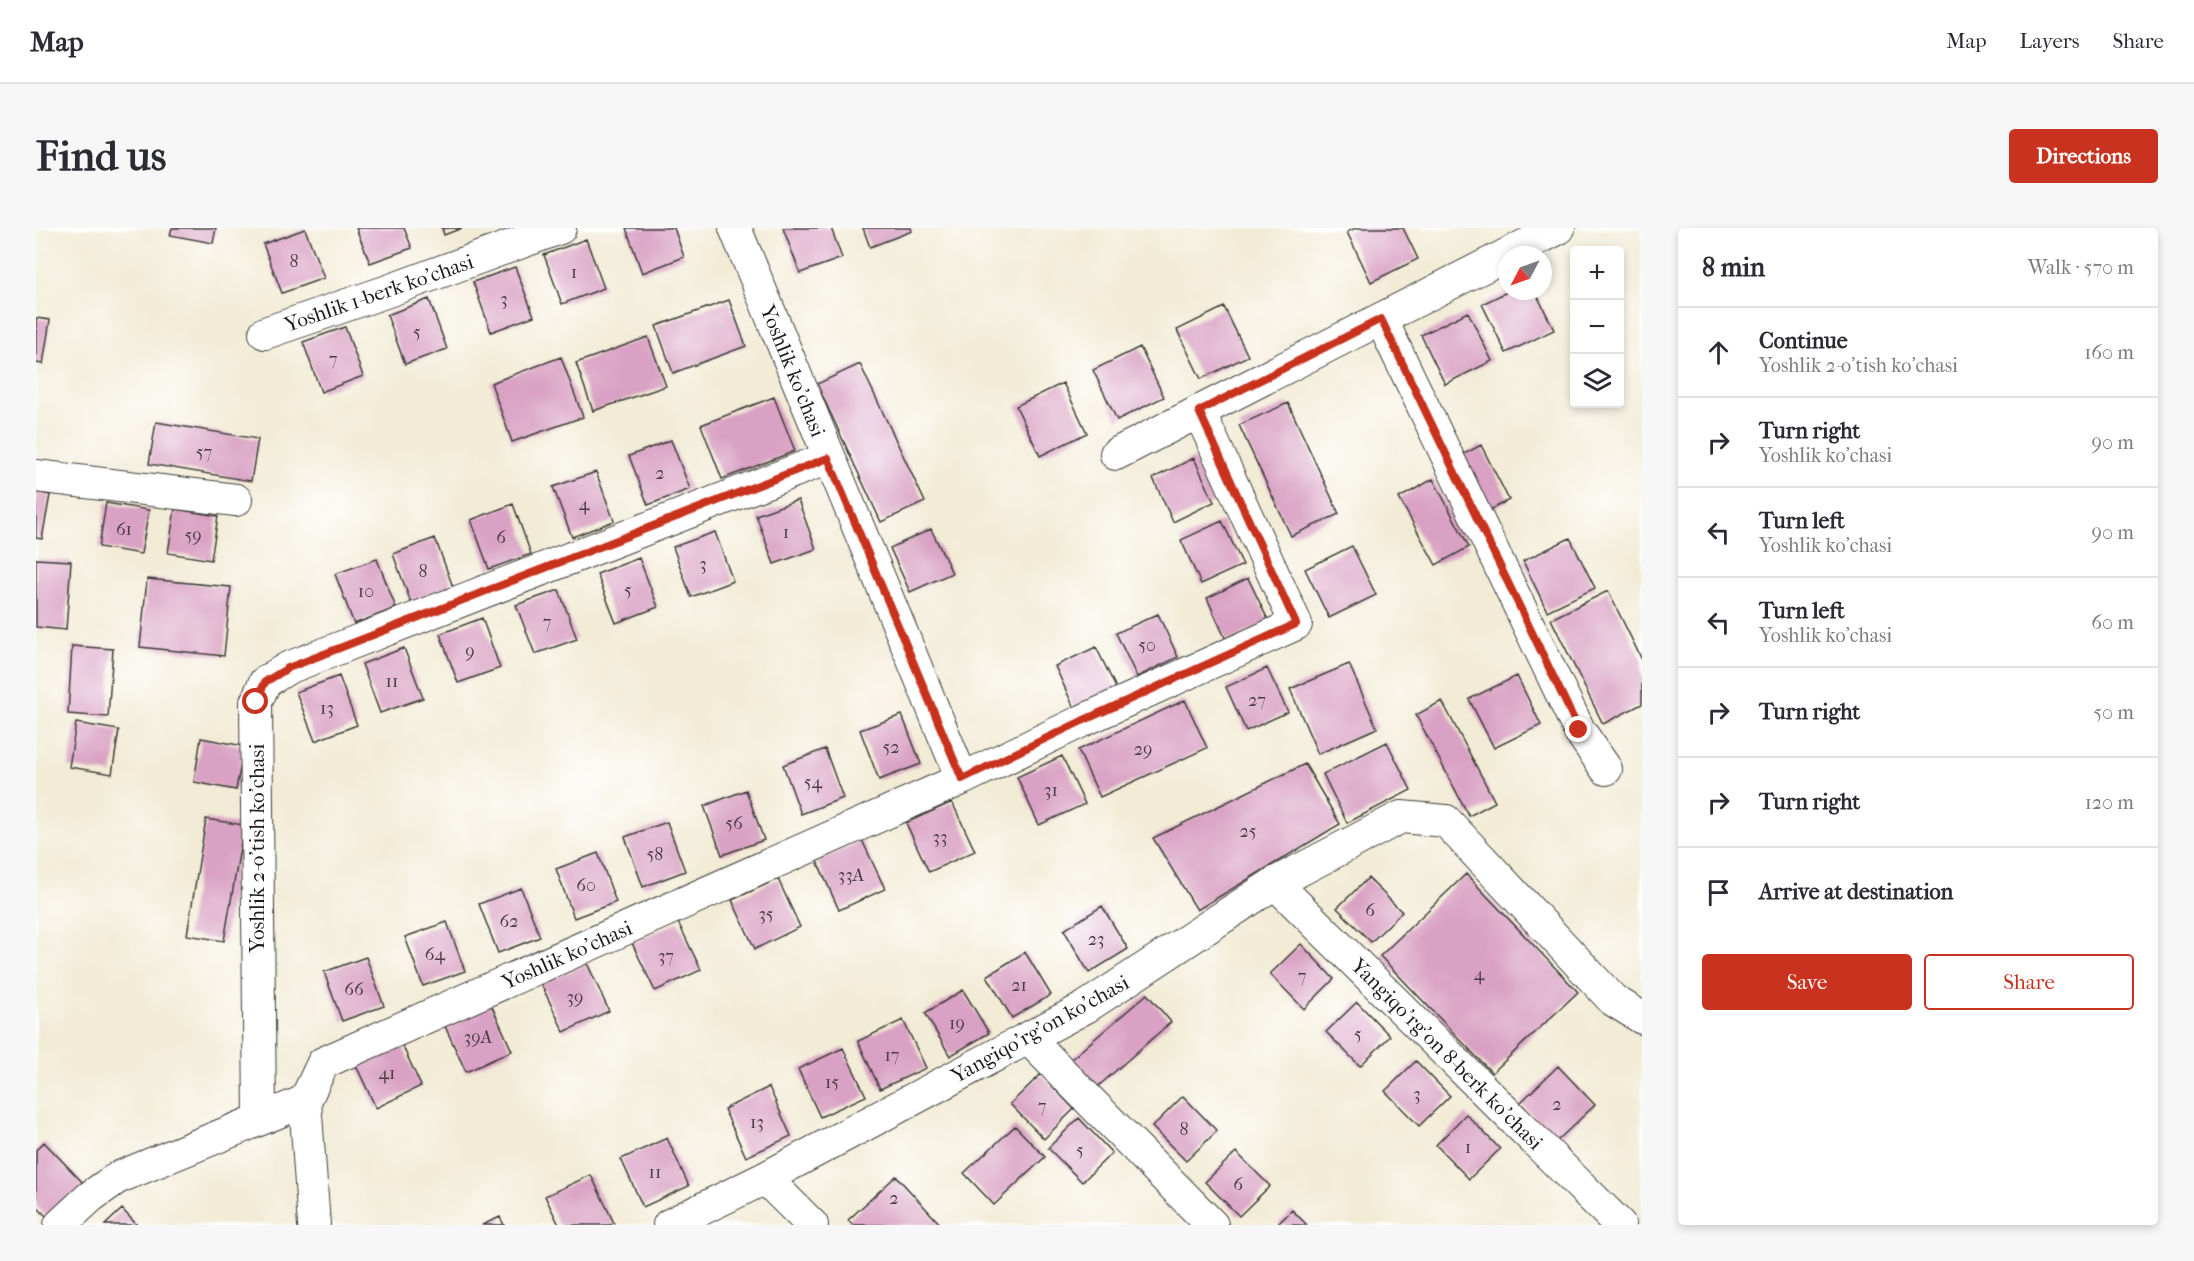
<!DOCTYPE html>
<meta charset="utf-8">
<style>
body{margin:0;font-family:"IM FELL French Canon",serif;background:#f7f7f7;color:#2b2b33}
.controls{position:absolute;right:18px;top:18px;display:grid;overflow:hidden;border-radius:6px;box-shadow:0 3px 9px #0003}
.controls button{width:54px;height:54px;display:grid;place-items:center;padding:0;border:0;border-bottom:2px solid #e1e1e2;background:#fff;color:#2b2b33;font:30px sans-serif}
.compass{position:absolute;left:1462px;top:18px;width:54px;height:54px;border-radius:50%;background:#fff;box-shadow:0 3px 9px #0003;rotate:229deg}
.stop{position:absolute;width:18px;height:18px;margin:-14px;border:4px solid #c8321e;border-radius:50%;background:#fff}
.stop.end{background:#c8321e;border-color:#fff;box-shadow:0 2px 6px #0008}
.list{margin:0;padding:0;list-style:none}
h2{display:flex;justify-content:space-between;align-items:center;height:78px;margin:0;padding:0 24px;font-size:26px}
h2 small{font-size:20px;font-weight:400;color:#7c7c81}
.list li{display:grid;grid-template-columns:39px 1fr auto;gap:18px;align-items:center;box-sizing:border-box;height:90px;padding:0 24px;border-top:2px solid #e1e1e2}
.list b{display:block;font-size:22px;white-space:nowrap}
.list p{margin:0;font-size:20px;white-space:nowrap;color:#7c7c81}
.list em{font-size:20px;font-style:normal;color:#7c7c81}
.actions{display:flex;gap:12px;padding:18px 24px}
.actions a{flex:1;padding:14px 0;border:2px solid #c8321e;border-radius:6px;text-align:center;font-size:21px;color:#c8321e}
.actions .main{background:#c8321e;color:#fff}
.icon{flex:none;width:33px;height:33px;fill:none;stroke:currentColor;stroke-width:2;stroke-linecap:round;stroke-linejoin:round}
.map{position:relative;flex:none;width:1606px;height:997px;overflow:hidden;border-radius:6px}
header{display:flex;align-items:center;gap:36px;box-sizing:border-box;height:84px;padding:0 30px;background:#fff;border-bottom:2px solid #e1e1e2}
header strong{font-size:28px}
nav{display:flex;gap:33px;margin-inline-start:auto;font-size:21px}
.intro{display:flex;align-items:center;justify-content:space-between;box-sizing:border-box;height:144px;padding:0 36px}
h1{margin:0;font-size:42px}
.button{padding:15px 27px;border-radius:6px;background:#c8321e;color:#fff;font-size:21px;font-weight:700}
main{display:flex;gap:36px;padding:0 36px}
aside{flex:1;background:#fff;border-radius:6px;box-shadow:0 3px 9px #0003}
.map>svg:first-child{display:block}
</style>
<header>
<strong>Map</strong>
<nav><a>Map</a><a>Layers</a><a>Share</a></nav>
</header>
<div class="intro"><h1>Find us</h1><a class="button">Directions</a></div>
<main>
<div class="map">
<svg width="1606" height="997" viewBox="0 0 1606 997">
<rect width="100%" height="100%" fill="#fff"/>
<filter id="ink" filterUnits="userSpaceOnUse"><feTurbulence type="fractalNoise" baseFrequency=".0167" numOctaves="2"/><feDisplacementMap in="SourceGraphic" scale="12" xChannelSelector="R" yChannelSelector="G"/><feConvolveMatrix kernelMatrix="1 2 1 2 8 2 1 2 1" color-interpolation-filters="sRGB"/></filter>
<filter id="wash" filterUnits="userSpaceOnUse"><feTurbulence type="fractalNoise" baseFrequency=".008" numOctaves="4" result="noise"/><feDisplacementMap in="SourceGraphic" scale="24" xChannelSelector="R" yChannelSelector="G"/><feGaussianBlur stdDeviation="1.35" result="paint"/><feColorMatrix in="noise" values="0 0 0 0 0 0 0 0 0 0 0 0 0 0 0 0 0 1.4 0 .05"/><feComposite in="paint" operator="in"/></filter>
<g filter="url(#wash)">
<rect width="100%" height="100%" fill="#f2ebd5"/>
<g id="blocks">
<path fill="#d9a1c3" d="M136,0H180L177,15L134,7Z
M320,0H368L376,20L334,35Z
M406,0H426L408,7Z
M590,0H638L648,29L606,45Z
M747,0H795L806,30L764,45Z
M827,0H875L876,3L834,19Z
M1320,0H1367L1382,31L1335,54L1311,4Z
M269,1L288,50L246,65L227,16Z
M550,11L568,60L526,76L508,27Z
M479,39L498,88L455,104L437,54Z
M1473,63H1499L1518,102L1470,125L1446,76Z
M393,71L411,121L369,136L351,87Z
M693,72L710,118L637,145L620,98Z
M1188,79L1212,128L1165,151L1141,102Z
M1432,84L1456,133L1409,156L1385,107Z
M0,90L14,92L7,136L0,135Z
M309,99L327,148L285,164L267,114Z
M612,109L630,158L557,183L540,135Z
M1104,119L1128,169L1081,192L1057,142Z
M525,129L547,189L476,214L455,155Z
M824,136L889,274L845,294L781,156Z
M1027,155L1051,205L1004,228L980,178Z
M738,169L759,223L686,251L665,197Z
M1252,175L1303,286L1255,308L1203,197Z
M120,194L222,211L215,253L113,236Z
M635,212L654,261L612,277L593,228Z
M1445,217L1473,272L1454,282L1426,227Z
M1158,230L1178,274L1137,294L1117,250Z
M560,244L578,293L536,309L517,259Z
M1397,251L1433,319L1400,337L1363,270Z
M0,264L14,267L6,311L0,310Z
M762,272L780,321L738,336L720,287Z
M70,275L113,282L105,326L63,319Z
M477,276L495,326L453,341L435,292Z
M139,281L182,288L175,332L132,325Z
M1186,293L1207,337L1165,356L1145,312Z
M895,301L916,345L874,364L854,320Z
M679,304L697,353L655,369L637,319Z
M399,310L417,359L375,375L357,326Z
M1534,310L1559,360L1511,383L1487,333Z
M1316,318L1340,367L1293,390L1269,341Z
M603,330L622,379L580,395L561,346Z
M0,331L35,333L30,402L0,399Z
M341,331L360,380L318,396L299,346Z
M1212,350L1233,394L1191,414L1171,370Z
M111,351L195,359L188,428L104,419Z
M523,362L541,411L499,426L480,377Z
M1572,363L1606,432V476L1567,496L1515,391Z
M1122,386L1142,429L1101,449L1080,405Z
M446,390L464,440L422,455L404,406Z
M36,418L77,421L72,489L32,486Z
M1060,419L1081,462L1039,482L1019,438Z
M368,420L387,470L344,485L326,436Z
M1313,436L1341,500L1282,526L1254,461Z
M1231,440L1252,484L1210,503L1190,459Z
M303,448L321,497L279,513L260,464Z
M1481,448L1505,497L1458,520L1433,471Z
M1149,472L1171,520L1064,569L1042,522Z
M1406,473L1459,574L1433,588L1380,487Z
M866,487L885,536L843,552L824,502Z
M40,495L83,502L76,546L33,539Z
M165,510L208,518L200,562L158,554Z
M1351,514L1375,562L1311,595L1287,546Z
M789,521L807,570L765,586L747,537Z
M1026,528L1049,576L1003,597L981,549Z
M1269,536L1304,596L1161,682L1117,610Z
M710,562L728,612L686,627L668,578Z
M916,574L939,623L893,644L870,595Z
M170,591L208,597L188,713L151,707Z
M631,594L649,643L607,659L589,609Z
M826,612L849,661L803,682L781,633Z
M562,625L580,674L538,690L520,641Z
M1430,646L1542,764L1456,845L1344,728Z
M1332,650L1366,684L1335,714L1301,680Z
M742,651L764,699L719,721L696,672Z
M485,660L504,709L462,725L443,676Z
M1066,678L1092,721L1053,745L1028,702Z
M411,694L429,743L387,758L369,709Z
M642,694L665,742L619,763L596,715Z
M1265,716L1298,751L1268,781L1234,746Z
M989,724L1015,767L976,790L951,748Z
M330,729L348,778L306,793L288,744Z
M551,735L573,783L528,804L505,756Z
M927,762L953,805L914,828L889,785Z
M1111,766L1135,794L1059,861L1034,832Z
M454,774L476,823L430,844L408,796Z
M1321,774L1354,808L1324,838L1290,804Z
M867,792L890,840L844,861L822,813Z
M363,810L385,858L340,880L317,831Z
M807,820L830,868L784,889L762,841Z
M1380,833L1414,868L1383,898L1349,863Z
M1522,838L1559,877L1521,913L1484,875Z
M1005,846L1038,881L1008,911L974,876Z
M733,859L755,908L710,929L688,881Z
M1147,868L1181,903L1150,933L1116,899Z
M1430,886L1464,921L1433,951L1400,917Z
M1043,890L1076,925L1046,954L1012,920Z
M979,898L1009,929L958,977L928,945Z
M631,910L653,958L607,979L585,931Z
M8,914L50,958L14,992L0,978V922Z
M1200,924L1234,958L1203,988L1169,954Z
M555,947L578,995L574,997H523L509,968Z
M860,948L905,997H817L812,992Z
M86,981L101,997H69Z
M1256,982L1271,997H1241Z
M464,989L468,997H446Z"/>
</g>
</g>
<g filter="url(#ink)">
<use href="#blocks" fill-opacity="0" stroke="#3c3b38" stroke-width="1.5"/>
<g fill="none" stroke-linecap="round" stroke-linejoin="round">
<g stroke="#3c3b38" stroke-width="34">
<path id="minor" d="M699,0L926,551
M1345,91L1543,502L1570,541
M229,105L352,63L524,0
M1080,226L1523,0
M0,248L200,272
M1239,655L1584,997
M992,810L1176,997
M224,891L220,474L229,454L252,440L792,230
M729,950L776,997
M24,997L54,969L81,950L269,873
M278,997L269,873L287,835L926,551L1046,493L1260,396L1163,183
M633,997L729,950L1050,779L1239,655L1365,589L1410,593L1577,772L1606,790"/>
</g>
<use href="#minor" stroke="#fff" stroke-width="32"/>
</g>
</g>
<g fill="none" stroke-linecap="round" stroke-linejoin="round" filter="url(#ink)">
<path stroke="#c8321e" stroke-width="8" d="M220,474L229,454L252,440L792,230L926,551L1046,493L1260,396L1163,183L1345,91L1543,502"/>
</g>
<g text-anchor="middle" stroke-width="4.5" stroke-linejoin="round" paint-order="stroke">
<g font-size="18" fill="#4b3d46">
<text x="258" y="39">8</text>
<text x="538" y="50">1</text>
<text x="468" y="77">3</text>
<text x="381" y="110">5</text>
<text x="297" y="137">7</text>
<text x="168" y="230">57</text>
<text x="624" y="251">2</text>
<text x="548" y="282">4</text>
<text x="88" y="307">61</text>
<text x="750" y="310">1</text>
<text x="157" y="313">59</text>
<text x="465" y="315">6</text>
<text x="667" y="342">3</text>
<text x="387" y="349">8</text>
<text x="592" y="368">5</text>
<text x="330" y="369">10</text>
<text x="511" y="400">7</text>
<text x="1111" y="423">50</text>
<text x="434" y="429">9</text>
<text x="356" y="459">11</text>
<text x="1221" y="478">27</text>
<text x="291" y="486">13</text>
<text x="855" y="525">52</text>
<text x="1107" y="527">29</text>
<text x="777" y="560">54</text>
<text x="1015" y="568">31</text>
<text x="698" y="601">56</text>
<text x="1212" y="609">25</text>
<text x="904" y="615">33</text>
<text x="619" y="632">58</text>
<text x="815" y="653">33A</text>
<text x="550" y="663">60</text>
<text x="1334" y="688">6</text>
<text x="730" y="692">35</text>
<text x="473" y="699">62</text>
<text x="1060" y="717">23</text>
<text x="399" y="732">64</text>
<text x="630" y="734">37</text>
<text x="1443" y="752">4</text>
<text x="1266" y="754">7</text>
<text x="983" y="763">21</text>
<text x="318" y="767">66</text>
<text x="539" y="775">39</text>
<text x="921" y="801">19</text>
<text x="1322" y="812">5</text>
<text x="442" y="815">39A</text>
<text x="856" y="833">17</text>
<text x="351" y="851">41</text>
<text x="796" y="860">15</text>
<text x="1381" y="872">3</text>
<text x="1521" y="882">2</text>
<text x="1006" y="884">7</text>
<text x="721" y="900">13</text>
<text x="1148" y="907">8</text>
<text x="1432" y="925">1</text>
<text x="1044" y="928">5</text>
<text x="619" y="950">11</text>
<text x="1202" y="962">6</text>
<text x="858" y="976">2</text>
</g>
<g font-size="21" fill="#1c1c1c" stroke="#fff">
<text transform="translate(343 65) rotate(-19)" y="7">Yoshlik 1-berk ko'chasi</text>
<text transform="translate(757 143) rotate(68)" y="7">Yoshlik ko'chasi</text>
<text transform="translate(221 620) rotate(-90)" y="7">Yoshlik 2-o'tish ko'chasi</text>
<text transform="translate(531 727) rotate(-24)" y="7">Yoshlik ko'chasi</text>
<text transform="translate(1004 801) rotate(-29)" y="7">Yangiqo'rg'on ko'chasi</text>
<text transform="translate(1411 826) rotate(45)" y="7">Yangiqo'rg'on 8-berk ko'chasi</text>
</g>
</g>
</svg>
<div class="controls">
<button>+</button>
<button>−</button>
<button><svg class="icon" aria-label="layers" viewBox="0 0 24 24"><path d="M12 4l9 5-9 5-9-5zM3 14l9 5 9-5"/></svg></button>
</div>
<svg class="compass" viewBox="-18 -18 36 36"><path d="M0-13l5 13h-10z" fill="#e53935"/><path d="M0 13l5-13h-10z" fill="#7c7c81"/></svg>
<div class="stop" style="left:220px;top:474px"></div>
<div class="stop end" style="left:1543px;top:502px"></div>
</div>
<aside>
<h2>8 min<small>Walk · 570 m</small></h2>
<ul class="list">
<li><svg class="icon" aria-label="ahead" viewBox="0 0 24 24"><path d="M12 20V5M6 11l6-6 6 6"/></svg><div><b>Continue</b><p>Yoshlik 2-o'tish ko'chasi</p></div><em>160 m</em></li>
<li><svg class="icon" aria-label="right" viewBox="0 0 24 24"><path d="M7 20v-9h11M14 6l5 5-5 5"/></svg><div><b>Turn right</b><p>Yoshlik ko'chasi</p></div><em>90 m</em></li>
<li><svg class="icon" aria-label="left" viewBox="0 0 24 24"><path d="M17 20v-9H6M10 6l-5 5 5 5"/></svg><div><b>Turn left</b><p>Yoshlik ko'chasi</p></div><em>90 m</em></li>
<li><svg class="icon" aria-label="left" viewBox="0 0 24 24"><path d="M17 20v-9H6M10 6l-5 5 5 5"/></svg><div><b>Turn left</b><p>Yoshlik ko'chasi</p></div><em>60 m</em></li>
<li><svg class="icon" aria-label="right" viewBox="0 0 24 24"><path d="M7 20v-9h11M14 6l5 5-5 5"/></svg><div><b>Turn right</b></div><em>50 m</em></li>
<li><svg class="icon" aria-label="right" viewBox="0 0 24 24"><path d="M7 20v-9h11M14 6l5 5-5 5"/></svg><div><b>Turn right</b></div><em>120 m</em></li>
<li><svg class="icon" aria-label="arrive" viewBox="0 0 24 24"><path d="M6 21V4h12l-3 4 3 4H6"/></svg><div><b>Arrive at destination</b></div></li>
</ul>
<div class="actions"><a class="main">Save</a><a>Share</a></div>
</aside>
</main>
